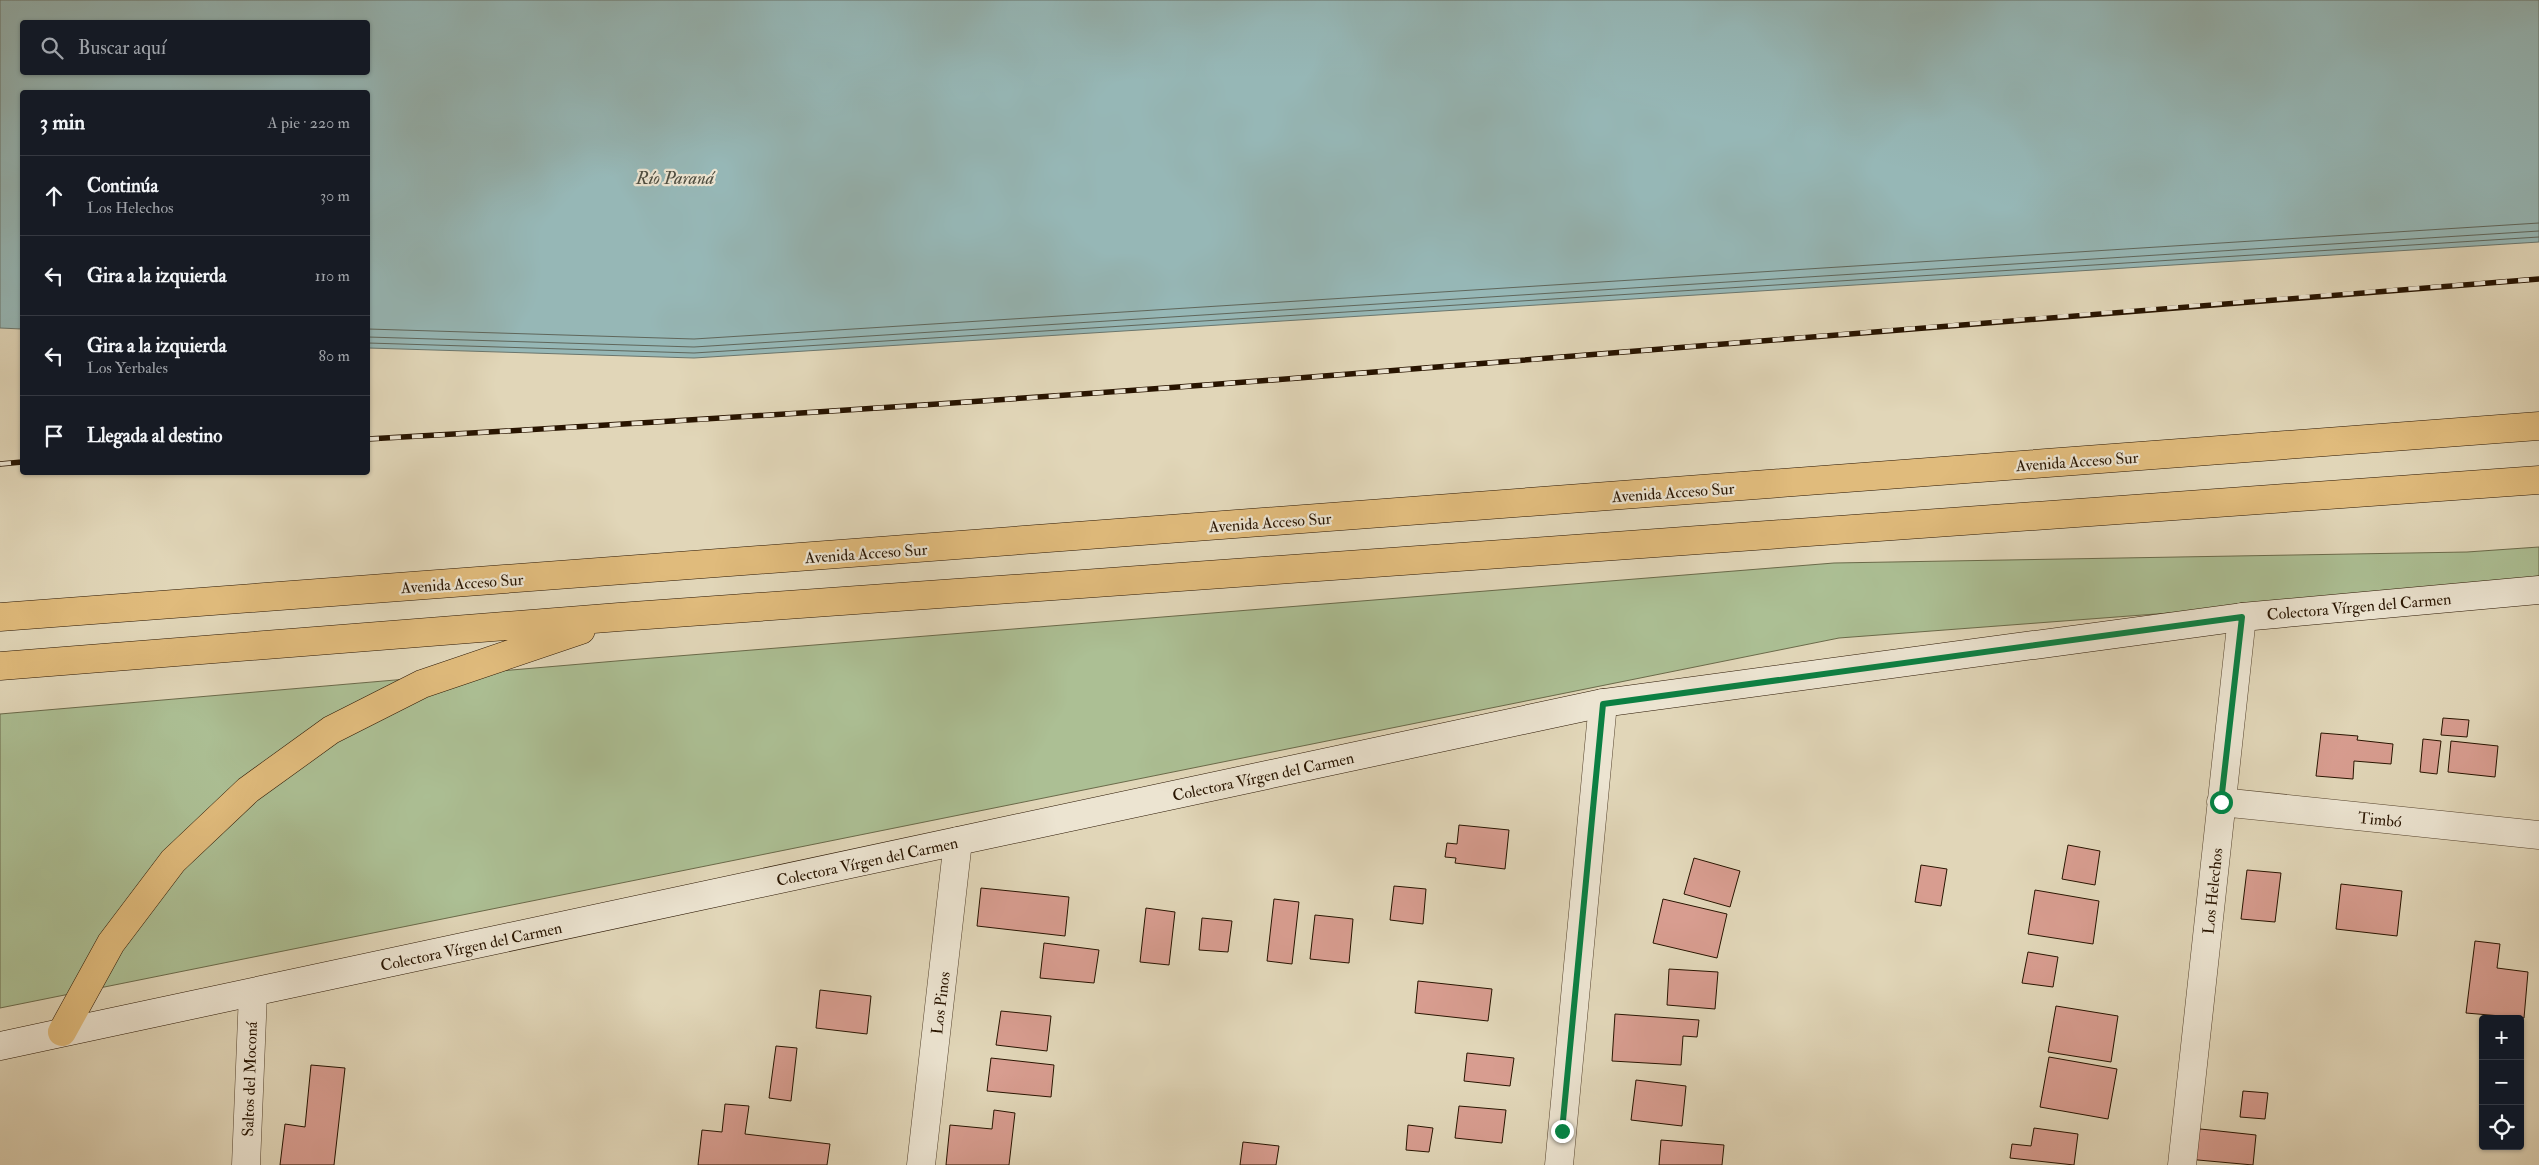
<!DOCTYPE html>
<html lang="es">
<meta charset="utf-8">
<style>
body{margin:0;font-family:"IM FELL Double Pica",serif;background:#20242c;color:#f1f3f6}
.controls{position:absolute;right:15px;bottom:15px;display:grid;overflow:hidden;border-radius:5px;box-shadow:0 1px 4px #0004}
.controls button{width:45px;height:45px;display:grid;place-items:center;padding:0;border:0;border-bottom:1px solid #363941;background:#171b24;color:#f1f3f6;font:25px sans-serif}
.stop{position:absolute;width:15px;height:15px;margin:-11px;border:4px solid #0b8043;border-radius:50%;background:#fff}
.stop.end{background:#0b8043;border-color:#fff;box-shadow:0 1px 5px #0008}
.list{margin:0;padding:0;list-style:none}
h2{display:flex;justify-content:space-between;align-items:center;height:65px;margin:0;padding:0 20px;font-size:21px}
h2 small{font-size:16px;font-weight:400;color:#9ea1a6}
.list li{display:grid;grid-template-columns:32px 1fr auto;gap:15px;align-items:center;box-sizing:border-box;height:80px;padding:0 20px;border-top:1px solid #363941}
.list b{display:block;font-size:19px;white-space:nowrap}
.list p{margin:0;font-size:16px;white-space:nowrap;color:#9ea1a6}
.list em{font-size:16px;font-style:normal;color:#9ea1a6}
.icon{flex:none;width:28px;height:28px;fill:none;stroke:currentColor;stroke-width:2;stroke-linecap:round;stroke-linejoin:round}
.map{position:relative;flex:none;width:2539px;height:1165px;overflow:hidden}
.search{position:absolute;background:#171b24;box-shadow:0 1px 4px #0004;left:20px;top:20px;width:350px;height:55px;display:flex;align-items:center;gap:12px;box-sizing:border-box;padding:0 18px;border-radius:5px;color:#9ea1a6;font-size:19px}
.panel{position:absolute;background:#171b24;box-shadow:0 1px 4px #0004;left:20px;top:90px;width:350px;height:385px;border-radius:5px}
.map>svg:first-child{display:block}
</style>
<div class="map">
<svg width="2539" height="1165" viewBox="0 0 2539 1165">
<rect width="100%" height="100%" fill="#e1d6b8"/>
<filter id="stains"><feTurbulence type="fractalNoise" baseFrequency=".004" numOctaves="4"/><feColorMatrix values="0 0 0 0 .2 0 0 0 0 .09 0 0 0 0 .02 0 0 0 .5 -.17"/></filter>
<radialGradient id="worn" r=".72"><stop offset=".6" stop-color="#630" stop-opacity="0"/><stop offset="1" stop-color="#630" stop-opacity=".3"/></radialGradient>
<path fill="#acbf94" stroke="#6a6a4a" d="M2539,547V585L1839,638L0,1008V714L628,660L1834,563L2467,552Z"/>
<path fill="#96b7b6" stroke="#6a766d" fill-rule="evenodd" d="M0,0H2539V242L694,358L368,348V92H22V329L0,328ZM22,22H368V72H22Z"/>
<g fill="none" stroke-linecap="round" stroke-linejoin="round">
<path stroke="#5f665b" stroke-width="1" d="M368,329L694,339L2539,223
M368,337L694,347L2539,231
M368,343L694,353L2539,237"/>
</g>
<path fill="#d89d90" stroke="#281400" d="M2443,718L2469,720L2467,737L2441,735Z
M2321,733L2358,736L2357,740L2393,744L2391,764L2354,761L2353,779L2316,776Z
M2423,739L2441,741L2437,774L2420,772Z
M2451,741L2498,746L2495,777L2448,772Z
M1459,825L1509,830L1505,869L1455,863L1456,858L1445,857L1447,843L1457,844Z
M2068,845L2100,851L2095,885L2062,879Z
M1694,858L1740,871L1730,907L1684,894Z
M1921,865L1947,869L1941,906L1915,902Z
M2247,870L2281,873L2275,922L2241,919Z
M2341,884L2402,891L2397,936L2336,929Z
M1394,886L1426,889L1423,924L1390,920Z
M981,888L1069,897L1065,936L977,926Z
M2035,890L2099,901L2093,944L2028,934Z
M1274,899L1299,902L1292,964L1267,961Z
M1663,899L1727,914L1717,958L1653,943Z
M1146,908L1175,912L1169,965L1140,962Z
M1315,915L1353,919L1349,963L1310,959Z
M1202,918L1232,921L1228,952L1199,950Z
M2475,941L2500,944L2497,968L2528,972L2524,1018L2466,1013Z
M1044,943L1099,950L1094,983L1040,978Z
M2028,952L2058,957L2053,987L2022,983Z
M1669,969L1718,972L1715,1009L1667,1005Z
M1418,981L1492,989L1488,1021L1415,1013Z
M820,990L871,996L867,1034L816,1028Z
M2056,1006L2118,1016L2111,1062L2048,1052Z
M1001,1011L1051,1016L1047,1051L996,1045Z
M1615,1014L1699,1020L1697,1037L1683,1036L1681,1065L1612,1061Z
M776,1046L797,1048L791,1101L769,1098Z
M1467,1053L1514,1058L1510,1086L1464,1081Z
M2049,1057L2117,1069L2108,1119L2040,1107Z
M991,1058L1054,1065L1051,1097L987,1091Z
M311,1065L345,1068L334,1165H280L285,1124L305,1127Z
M1636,1080L1686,1086L1682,1126L1631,1120Z
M2243,1091L2268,1093L2265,1119L2240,1117Z
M725,1104L749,1106L745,1134L830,1144L827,1165H698L702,1130L722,1132Z
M1459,1106L1506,1110L1502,1143L1455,1138Z
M994,1110L1015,1113L1009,1165H946L950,1125L992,1129Z
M1408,1125L1433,1128L1429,1152L1406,1150Z
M2034,1128L2078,1134L2074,1165L2010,1158L2012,1144L2031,1146Z
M2191,1128L2256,1135L2253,1165L2187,1159Z
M1661,1140L1724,1145L1722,1165H1659Z
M1243,1142L1279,1146L1276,1165H1240Z"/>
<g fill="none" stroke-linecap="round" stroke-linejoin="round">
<g stroke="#56442e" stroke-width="29">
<path id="street" d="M2221,802L2539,835
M246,1165L253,993
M921,1165L958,841
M1559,1165L1603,703
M2182,1165L2242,617"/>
</g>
<g stroke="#281400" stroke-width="29">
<path id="secondary" d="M0,1046L1603,703L2242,617L2539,590"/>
</g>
<g stroke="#281400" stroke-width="29">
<path id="highway" d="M0,617L2539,426
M0,666L619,617L2539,480
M62,1032L111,943L173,861L248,790L331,730L422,684L581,630"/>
</g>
<use href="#street" stroke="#ece4d1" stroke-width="28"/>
<use href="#secondary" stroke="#ece4d1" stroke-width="28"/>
<use href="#highway" stroke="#e0bb7c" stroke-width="28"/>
<g stroke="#281400" stroke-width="5.5">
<path id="rail" d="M368,439C724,419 1081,396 1437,367C1805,338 2172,306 2539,279
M0,464L22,462"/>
</g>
<use href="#rail" stroke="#ece4d1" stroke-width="4" stroke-dasharray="11" stroke-linecap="butt"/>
</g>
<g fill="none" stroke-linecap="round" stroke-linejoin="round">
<path stroke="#0b8043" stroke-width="6" d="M1562,1131L1603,704L2242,617L2221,802"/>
</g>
<g text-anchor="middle" stroke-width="4.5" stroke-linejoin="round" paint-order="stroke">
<g font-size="16" fill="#281400" stroke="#ece4d1">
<text transform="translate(2077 461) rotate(-4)" y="6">Avenida Acceso Sur</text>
<text transform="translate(1673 492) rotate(-4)" y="6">Avenida Acceso Sur</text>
<text transform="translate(1270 522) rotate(-4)" y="6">Avenida Acceso Sur</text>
<text transform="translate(866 553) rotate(-4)" y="6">Avenida Acceso Sur</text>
<text transform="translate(462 583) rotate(-4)" y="6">Avenida Acceso Sur</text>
<text transform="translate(2359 606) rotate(-5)" y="6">Colectora Vírgen del Carmen</text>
<text transform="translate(1263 776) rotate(-12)" y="6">Colectora Vírgen del Carmen</text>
<text transform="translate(2380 819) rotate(6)" y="6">Timbó</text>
<text transform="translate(867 861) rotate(-12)" y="6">Colectora Vírgen del Carmen</text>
<text transform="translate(2212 891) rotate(-84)" y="6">Los Helechos</text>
<text transform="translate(471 946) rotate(-12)" y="6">Colectora Vírgen del Carmen</text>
<text transform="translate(940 1003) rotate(-83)" y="6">Los Pinos</text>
<text transform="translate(249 1079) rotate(-88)" y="6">Saltos del Moconá</text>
</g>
<g font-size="18" font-style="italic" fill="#4e4d40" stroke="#ece4d1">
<text x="675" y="184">Río Paraná</text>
</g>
</g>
<rect width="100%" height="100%" filter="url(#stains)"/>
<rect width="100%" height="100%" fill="url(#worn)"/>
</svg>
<div class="controls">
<button>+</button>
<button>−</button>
<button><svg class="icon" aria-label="locate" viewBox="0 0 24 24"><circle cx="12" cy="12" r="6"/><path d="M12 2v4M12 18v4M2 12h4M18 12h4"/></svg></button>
</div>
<div class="stop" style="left:2221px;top:802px"></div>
<div class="stop end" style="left:1562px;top:1131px"></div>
<div class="search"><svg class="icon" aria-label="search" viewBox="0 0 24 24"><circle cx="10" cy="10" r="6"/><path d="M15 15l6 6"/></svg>Buscar aquí</div>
<section class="panel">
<h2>3 min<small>A pie · 220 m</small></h2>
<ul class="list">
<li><svg class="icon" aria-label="ahead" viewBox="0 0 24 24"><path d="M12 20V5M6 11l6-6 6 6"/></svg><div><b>Continúa</b><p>Los Helechos</p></div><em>30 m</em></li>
<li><svg class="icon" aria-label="left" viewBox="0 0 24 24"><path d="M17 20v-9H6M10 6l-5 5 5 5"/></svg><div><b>Gira a la izquierda</b></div><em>110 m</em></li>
<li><svg class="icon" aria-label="left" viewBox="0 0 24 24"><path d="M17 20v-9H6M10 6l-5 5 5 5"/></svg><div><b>Gira a la izquierda</b><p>Los Yerbales</p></div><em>80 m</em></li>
<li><svg class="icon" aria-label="arrive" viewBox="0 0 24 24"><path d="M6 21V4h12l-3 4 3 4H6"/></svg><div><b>Llegada al destino</b></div></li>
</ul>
</section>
</div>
